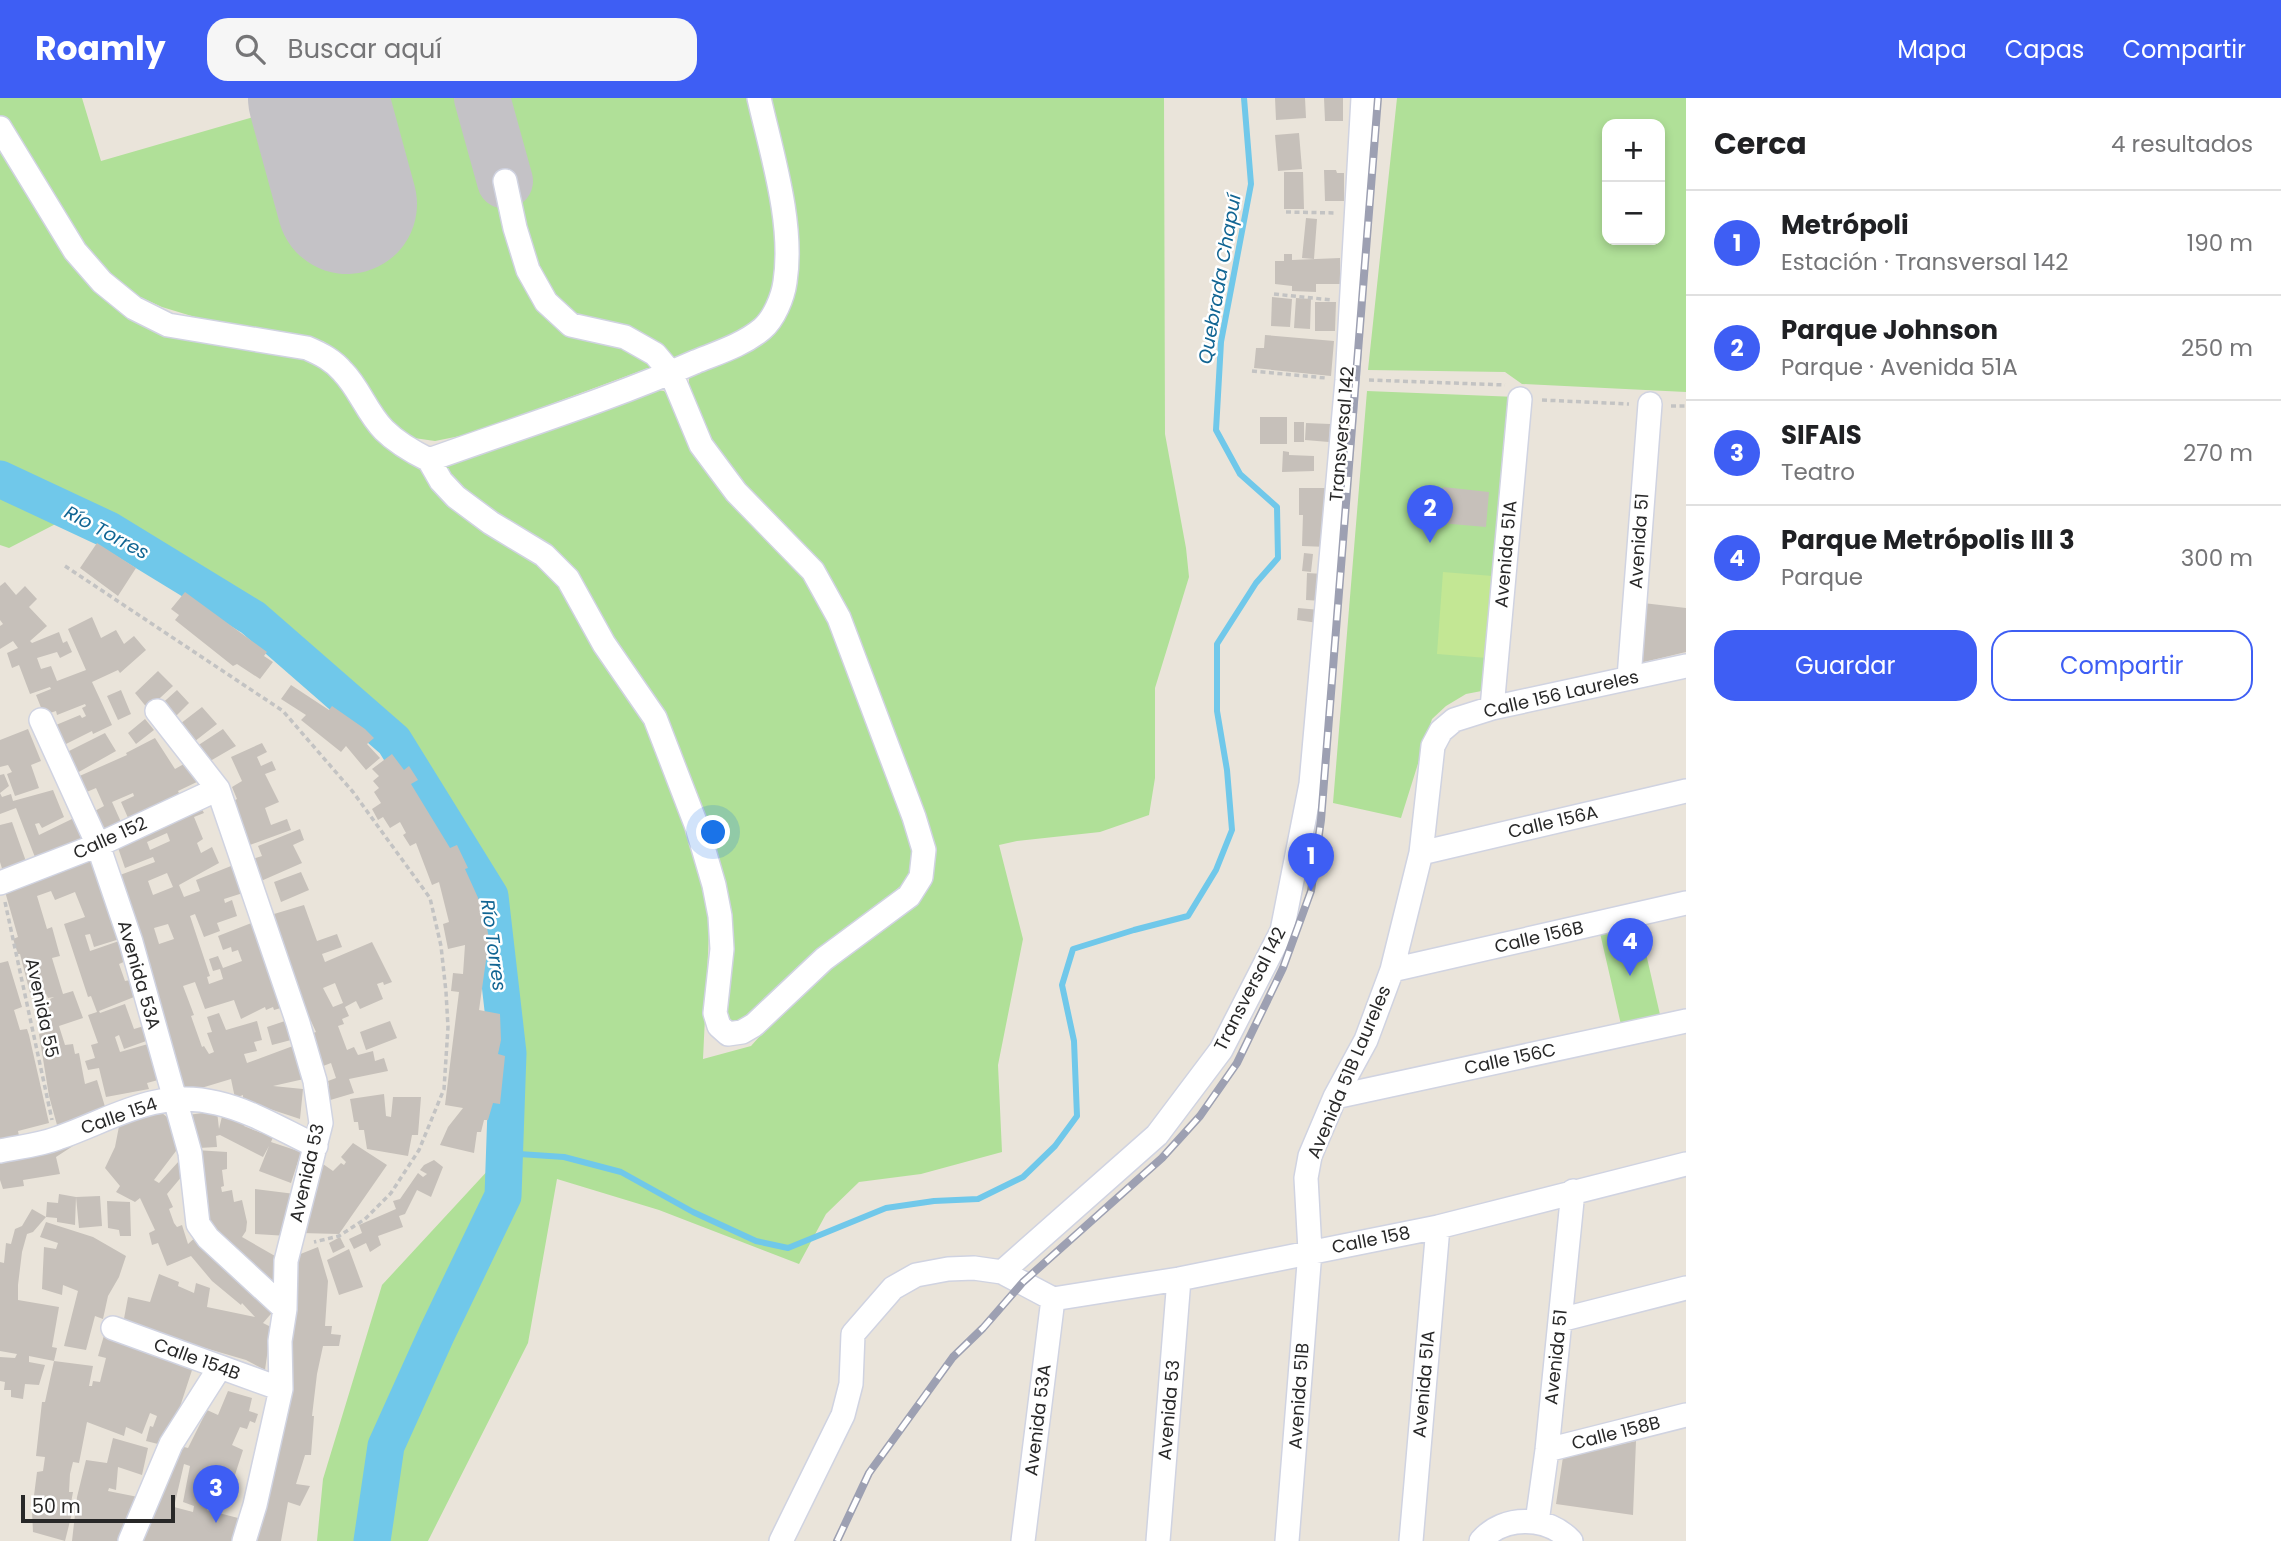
<!DOCTYPE html>
<html lang="es">
<meta charset="utf-8">
<style>
body{margin:0;font-family:Poppins,sans-serif;background:#f6f6f6;color:#202124}
.controls{position:absolute;right:21px;top:21px;display:grid;overflow:hidden;border-radius:14px;box-shadow:0 4px 10px #0003}
.controls button{width:63px;height:63px;display:grid;place-items:center;padding:0;border:0;border-bottom:2px solid #e0e0e0;background:#fff;color:#202124;font:35px sans-serif}
.scale{position:absolute;left:21px;bottom:18px;width:154px;box-sizing:border-box;padding-left:7px;border:4px solid #282828;border-top:0;font-size:19px;line-height:24px;white-space:nowrap;color:#282828;-webkit-text-stroke:5px #fff;paint-order:stroke}
.you{position:absolute;left:714px;top:735px;width:24px;height:24px;margin:-18px;border:5px solid #fff;border-radius:50%;background:#1a73e8;box-shadow:0 0 0 10px #1a73e833}
.badge{display:grid;place-items:center;width:46px;height:46px;border-radius:50%;background:#3e5ef4;color:#fff;font-size:23px;font-weight:700}
.pin{position:absolute;translate:-50% -58px;filter:drop-shadow(0 2px 4px #0008)}
.pin::after{content:'';position:absolute;top:37px;width:24px;height:21px;background:inherit;clip-path:polygon(0 0,100% 0,50% 100%)}
.list{margin:0;padding:0;list-style:none}
h2{display:flex;justify-content:space-between;align-items:center;height:91px;margin:0;padding:0 28px;font-size:30px}
h2 small{font-size:23px;font-weight:400;color:#757577}
.list li{display:grid;grid-template-columns:46px 1fr auto;gap:21px;align-items:center;box-sizing:border-box;height:105px;padding:0 28px;border-top:2px solid #e0e0e0}
.list b{display:block;font-size:26px;white-space:nowrap}
.list p{margin:0;font-size:23px;white-space:nowrap;color:#757577}
.list em{font-size:23px;font-style:normal;color:#757577}
.actions{display:flex;gap:14px;padding:21px 28px}
.actions a{flex:1;padding:16px 0;border:2px solid #3e5ef4;border-radius:21px;text-align:center;font-size:24px;color:#3e5ef4}
.actions .main{background:#3e5ef4;color:#fff}
.icon{flex:none;width:38px;height:38px;fill:none;stroke:currentColor;stroke-width:2;stroke-linecap:round;stroke-linejoin:round}
.map{position:relative;flex:none;width:1686px;height:1443px;overflow:hidden}
header{display:flex;align-items:center;gap:42px;box-sizing:border-box;height:98px;padding:0 35px;background:#3e5ef4;color:#fff}
header strong{font-size:33px}
nav{display:flex;gap:38px;margin-inline-start:auto;font-size:24px}
.search{width:490px;height:63px;background:#f6f6f6;display:flex;align-items:center;gap:18px;box-sizing:border-box;padding:0 24px;border-radius:21px;color:#757577;font-size:26px}
main{display:flex}
aside{flex:1;background:#fff}
.map>svg:first-child{display:block}
</style>
<header>
<strong>Roamly</strong>
<div class="search"><svg class="icon" aria-label="search" viewBox="0 0 24 24"><circle cx="10" cy="10" r="6"/><path d="M15 15l6 6"/></svg>Buscar aquí</div>
<nav><a>Mapa</a><a>Capas</a><a>Compartir</a></nav>
</header>
<main>
<div class="map">
<svg width="1686" height="1443" viewBox="0 0 1686 1443">
<rect width="100%" height="100%" fill="#eae4da"/>
<path fill="#b0e098" fill-rule="evenodd" d="M0,0H82L101,63L274,13L319,158L396,130L359,0H456L481,85L484,89L520,81L523,74L503,0H753L773,90L778,190L767,212L752,228L713,246L470,336L435,343L407,339L382,318L349,262L323,243L266,236L218,226L162,209L136,197L116,183L86,153L0,18Z
M765,0H1164L1165,336L1186,450L1189,479L1155,590V680L1149,717L1100,734L1017,743L999,747L1023,841L998,967L1002,1054L921,1076L859,1084L826,1116L799,1166L659,1112L557,1081L528,1245L428,1443H317L323,1381L382,1187L504,1055L508,955L490,798L394,643L253,520L110,432L75,416L9,450L0,447V42L148,228L319,265L561,481L598,550L644,625L691,737L710,813L703,961L751,948L813,879L917,802L933,781L932,751L847,521L709,347L689,300V275L763,241L791,190Z
M1397,0H1686V294L1522,286L1505,274L1368,272ZM1607,26H1660V142H1607Z
M647,291L664,293L675,304L805,473L832,522L918,752L910,780L739,927L729,923L722,913L704,727L567,470L456,389L443,368Z
M1367,293L1517,299L1492,591L1466,596L1446,608L1432,621L1401,720L1333,705Z
M1639,825L1661,921L1622,931L1600,835Z"/>
<path fill="#c3e794" d="M1443,474L1493,478L1487,560L1437,556Z"/>
<g fill="none" stroke-linecap="round" stroke-linejoin="round">
<path stroke="#70c8ea" stroke-width="6" d="M504,1055L564,1059L621,1074L693,1114L756,1143L788,1150L886,1110L934,1103L978,1101L1023,1079L1055,1048L1077,1018L1074,943L1062,887L1073,851L1134,832L1188,818L1216,772L1232,732L1227,672L1217,613V546L1256,485L1278,460L1277,409L1240,376L1216,332L1221,244L1251,86L1244,0"/>
<path stroke="#70c8ea" stroke-width="37" d="M0,381L109,432L253,520L394,643L490,798L508,955L503,1098L437,1235L386,1348L372,1443"/>
<path stroke="#c4c2c6" stroke-width="56" d="M482,0L505,83"/>
<path stroke="#c4c2c6" stroke-width="140" d="M318,0L347,106"/>
</g>
<path fill="#c6c0ba" fill-rule="evenodd" d="M1275,0H1305L1306,20L1276,22Z
M1324,0H1343V23H1325Z
M1299,35L1302,71L1278,73L1275,37Z
M1324,72H1336L1337,75H1344V103H1325Z
M1284,74H1303L1304,111H1284Z
M1306,120L1317,121L1314,161L1302,160Z
M1284,156H1292V162L1340,160V186H1316V194L1292,193V188L1275,186V163H1284Z
M1272,199L1292,201L1290,229L1271,228Z
M1296,200L1311,201L1310,231L1294,230Z
M1315,204H1336L1335,233H1315Z
M1265,237L1334,243L1331,278L1254,270L1256,250H1264Z
M1260,319H1287V346H1260Z
M1294,324H1304V344H1294Z
M1306,325L1330,326L1329,344L1305,342Z
M1283,353L1289,354V357L1314,358V373L1282,374Z
M1443,389L1489,394L1486,429L1440,425Z
M1299,390H1325L1328,449L1302,448L1303,417H1299Z
M97,445L136,470L118,498L80,470Z
M1304,455L1313,456L1311,474L1302,473Z
M1307,475L1324,476L1322,503L1306,502Z
M5,484L16,497L25,488L37,501L29,509L47,528L30,543L32,545L59,534L63,545L67,543L72,554L60,560L57,554L37,560L41,571L51,568L57,583L86,572L68,531L92,519L101,540L116,532L124,546L134,538L146,552L120,575L118,572L92,584L112,627L93,636L92,633L64,647L55,639L60,636L56,627L80,617L82,620L86,618L82,610L86,608L85,606L57,617L56,613L44,617L36,597L51,591L50,589L30,596L19,567L12,570L7,555L18,550L13,543L0,551V528L3,526L0,522V488Z
M185,494L267,554L264,558L273,564L260,581L237,566L233,568L175,522L179,517L171,511Z
M1643,505L1686,510V554L1640,565Z
M1298,510L1320,512L1318,525L1297,522Z
M158,573L173,588L148,611L135,595Z
M291,587L329,612L332,608L365,631L374,640L367,646L380,660L366,672L346,648L341,654L301,622L306,617L281,601Z
M121,592L131,616L118,622L107,598Z
M177,592L189,605L170,624L157,610Z
M202,609L217,626L190,647L176,629Z
M145,621L154,632L136,646L128,635Z
M28,631L41,663L31,667L39,690L15,698L7,676L12,674L8,667L0,669V642Z
M223,631L236,648L205,666L194,650Z
M105,635L116,653L77,675L67,654Z
M155,640L175,671L191,662L201,682L178,693L183,704L129,722L121,704L134,698L133,695L112,704L121,724L101,735L91,715L104,708L96,690L82,696L75,680L127,657L126,655Z
M262,645L267,654L257,659L261,668L272,663L276,672L265,676L279,704L265,710L271,727L287,721L291,732L247,748L228,706L237,701L232,689L242,683L231,659Z
M392,656L404,672L409,668L418,682L411,686L450,750L457,747L468,770L465,771L484,813L489,841L479,912L500,916L501,942L498,956L505,958L500,1006L493,1005L488,1022H484L481,1034H477L474,1055L440,1047L448,1029L463,1010L445,1007L459,894L451,893L453,875L463,876L465,847L448,851L443,826L449,824L439,784L432,787L416,745L410,748L403,737L406,735L400,724L390,730L383,719L378,722L372,711L381,705L374,694L379,690L373,683L379,678L372,671Z
M4,676L9,688L0,695L2,699L11,696L13,703L53,692L64,719L42,730L39,725L35,726L39,737L74,720L86,748L38,767L16,710L0,716V677Z
M200,708L204,715L194,719L203,741L197,745L201,755L212,749L219,765L179,787L184,799L200,793L196,782L236,766L246,794L224,801L225,805L232,802L237,818L217,825L220,833L204,839L195,816L190,818L210,878L207,879L209,886L223,881L220,871L213,873L209,861L218,858L223,870L242,863L238,852L232,854L231,849L223,852L218,838L254,824L284,909L274,912L273,909L266,912L265,909L241,921L234,902L205,911L195,884L183,888L194,917L191,918L202,949L204,948L209,956L214,954L207,935L212,934L207,919L219,915L226,932L257,923L262,942L254,944L257,953L244,956L247,965L293,948L304,981L273,988L303,991L300,1021L243,1002V997L235,1000L231,981L178,997L128,807L131,805L120,777L155,764L153,759L125,770L116,744ZM167,735L170,743L150,752L147,744ZM167,775L173,789L153,797L148,783ZM168,826L174,841L159,846L154,830Z
M12,724L28,769L4,777L0,764V727Z
M300,731L304,742L293,747L302,765L261,783L252,761L262,758L258,748Z
M97,754L123,840L94,849L90,836L85,837L90,853L119,843L126,863L119,866L125,883L130,882L134,899L99,913L100,915L125,906L134,931L144,928L149,942L124,951L119,937L115,939L120,954L148,946L158,982L147,985L149,991L106,999L99,970L88,972L85,963L95,960L91,947L98,945L88,917L97,914L91,898L88,899L64,826L85,819L75,794L55,802L51,793L37,798L47,831L52,829L60,858L52,860L63,896L73,893L83,920L59,928L65,947L73,946L75,956L79,955L85,986L97,982L106,1012L57,1027L49,998L39,936L44,935L35,910L51,904L50,901L54,899L48,900L46,896L31,899L20,856H18L13,841L18,839L4,790Z
M301,774L309,792L281,804L274,784Z
M304,807L317,843L337,836L342,849L322,856L325,864L372,844L392,884L384,887L383,884L377,886L383,901L360,911L356,903L345,909L349,918L342,921L344,926L338,928L347,952L354,949L358,957L373,953L375,963L384,960L388,973L349,981L354,995L327,1003L322,989L329,988L328,983L336,980L331,965L318,970L310,936L316,934L311,923L308,924L280,847L284,846L274,816ZM335,885L343,905L333,909L323,890Z
M8,863L22,909L14,912L20,932L27,931L29,937L49,1025L18,1033L19,1038L0,1042V865Z
M285,923L291,942L272,947L267,929Z
M390,923L397,940L366,952L360,934Z
M384,996L386,1018L391,1019L393,999H421L418,1037H412L408,1058L367,1051L364,1032H359L358,1024H354L350,1001Z
M152,1007L172,1023L179,1049L154,1082L159,1085L179,1063L183,1077L167,1096L173,1109L169,1111L174,1125L177,1129L182,1127L188,1146L198,1137L277,1209L263,1225L271,1229L265,1272L246,1262L123,1226L128,1199L150,1204L159,1176L179,1184L178,1188L194,1195L196,1185L210,1190L207,1209L255,1219L242,1205L241,1207L212,1183L191,1158L167,1168L158,1145L152,1147L149,1135L155,1132L140,1100L135,1104L116,1094L120,1088L105,1070L115,1049L121,1018Z
M217,1013L219,1031L223,1014L247,1022L244,1028L261,1035L263,1032L274,1037L271,1044L301,1054L291,1085L259,1073L269,1048L263,1059L220,1037L216,1038L217,1049L198,1050L188,1017Z
M70,1037L76,1046L56,1059L60,1076L23,1082L24,1088L3,1091L0,1082V1057Z
M353,1045L387,1067L339,1136L301,1135L316,1075L323,1066L333,1073L341,1065L344,1067L346,1064L341,1059Z
M196,1052L227,1054V1071L222,1072L224,1088L221,1089L222,1094L232,1092L234,1104L242,1102L247,1124L246,1133L242,1139L282,1162L281,1199L207,1124Z
M434,1062L443,1069L431,1099L417,1092L405,1116L399,1118L403,1129L378,1138L381,1147L370,1154L366,1145L354,1151L349,1141L362,1135L359,1127L396,1111L393,1103L400,1101L418,1075L423,1079L427,1076L420,1072L424,1067Z
M255,1091L295,1096L288,1138L255,1136Z
M59,1096L76,1099L75,1127L57,1124V1120L46,1119L33,1134L27,1136L22,1154L18,1187V1202L59,1209L52,1249L57,1250L54,1263L29,1258V1264L45,1267L39,1287L25,1286L23,1301L11,1299V1292H4L5,1284L0,1283V1259L15,1260L17,1256L0,1253V1164L4,1165L6,1145L11,1146L15,1131L22,1128L32,1111L46,1119L47,1104L58,1105Z
M100,1098L102,1128L79,1130L76,1099Z
M107,1103L130,1104L131,1138H120L119,1132L108,1130Z
M46,1124L93,1139L126,1158L119,1179L108,1198L103,1221L95,1218L86,1252L64,1248L78,1193L63,1187L62,1197L42,1191L44,1149L56,1151L58,1145L40,1139Z
M340,1139L345,1149L333,1155L329,1145Z
M318,1149L328,1183L325,1228H332L331,1236L341,1237L339,1248H323L317,1276L312,1318H314L311,1357H305L296,1386L310,1388L300,1408L288,1404L281,1443H247L288,1161Z
M349,1151L363,1189L339,1197L327,1162Z
M105,1234L195,1263L175,1324L162,1347L146,1343L150,1328L153,1329L157,1318L150,1315L142,1336L126,1329L124,1338L87,1324L79,1365L73,1364L70,1376L69,1394H73L71,1405L74,1407L65,1443L33,1434L32,1413L37,1374L43,1373L45,1359L36,1358L42,1304H45L54,1263L93,1268L89,1288H92L93,1283L100,1284L106,1260L98,1258Z
M228,1293L252,1300L249,1313L258,1316L255,1325L250,1323L247,1331L240,1329L232,1347L243,1352L234,1380L218,1375L207,1412L242,1421L237,1443H137L172,1346L188,1350L207,1312L218,1317ZM184,1366L190,1368L183,1404L194,1408L193,1414L174,1409Z
M113,1340L148,1350L142,1377L118,1369L116,1392L109,1390L108,1393L138,1399L122,1443H72L77,1399L86,1362L107,1365Z
M1636,1343L1633,1417L1556,1406L1563,1359Z"/>
<g fill="none" stroke-linecap="round" stroke-linejoin="round">
<g stroke="#d0d3e1" stroke-width="26">
<path id="minor" d="M0,30L75,153L102,184L134,210L168,227L307,250C321,256 333,262 343,274C359,290 367,315 384,332C397,345 413,354 429,362C518,330 609,302 695,264C717,255 743,247 762,231C774,221 783,199 785,184C794,126 772,57 759,0
M429,362L441,383L456,399L491,425L544,457L568,481L604,546L655,620L697,729L714,787L720,818L722,851L715,915L719,928L728,936L742,934L754,927L824,861L909,798L921,779L924,752L914,719L839,520L813,473L736,394L701,347L671,275L655,256L625,239L571,227L546,204L528,172L515,130L505,83
M1629,580L1650,306
M1492,610L1520,301
M157,613L218,691L298,925L315,983L321,1025L286,1163L285,1211L280,1243L281,1291L255,1407L244,1443
M41,622L98,747L131,844L190,1055L198,1126L208,1140L285,1211
M1421,755L1686,693
M0,785L98,747L218,691
M1392,872L1686,805
M1335,999L1686,923
M0,1053C19,1049 40,1047 58,1040C113,1021 155,990 217,1005C252,1013 284,1033 316,1048
M1002,1174L1157,1037L1221,952L1282,833L1311,686L1347,282L1363,0
M1053,1201L1179,1181L1438,1129L1686,1066
M1560,1222L1686,1190
M113,1230L281,1291
M1547,1352L1686,1317
M1537,1424L1547,1352L1573,1093
M130,1443L171,1346L220,1269
M781,1443L843,1317L851,1286L853,1236L893,1190L916,1177L948,1171L974,1170L1002,1174L1053,1201
M1023,1443L1053,1201
M1158,1443L1179,1181
M1287,1443L1310,1153L1306,1080L1310,1058L1335,999L1366,942L1392,872L1421,755L1433,648L1441,633L1454,622L1492,610L1686,568
M1411,1443L1438,1129
M1481,1443C1504,1416 1548,1418 1571,1443"/>
</g>
<path stroke="#c3c3c3" stroke-width="3.5" stroke-dasharray="5 3.5" stroke-linecap="butt" d="M1286,114L1336,115
M1274,196L1332,202
M1252,273L1326,280
M1369,282L1505,287
M1542,302L1629,306
M1671,308H1686
M65,468L283,613L353,694L430,800L441,848L446,894L448,929L444,991L419,1052L391,1095L365,1121L339,1138L314,1144
M5,804L52,1022"/>
<use href="#minor" stroke="#fff" stroke-width="23"/>
<g stroke="#9da0b2" stroke-width="8">
<path id="rail" d="M837,1443L869,1375L953,1259L983,1230L1023,1184L1162,1060L1200,1018L1237,965L1283,870L1311,793L1321,722L1378,0"/>
</g>
<use href="#rail" stroke="#fff" stroke-width="5" stroke-dasharray="16" stroke-linecap="butt"/>
</g>
<g text-anchor="middle" stroke-width="5" stroke-linejoin="round" paint-order="stroke">
<g font-size="18" fill="#282828" stroke="#fff">
<text transform="translate(1342 336) rotate(-85)" y="6">Transversal 142</text>
<text transform="translate(1639 443) rotate(-86)" y="6">Avenida 51</text>
<text transform="translate(1506 456) rotate(-85)" y="6">Avenida 51A</text>
<text transform="translate(1561 596) rotate(-13)" y="6">Calle 156 Laureles</text>
<text transform="translate(1553 724) rotate(-13)" y="6">Calle 156A</text>
<text transform="translate(110 740) rotate(-24)" y="6">Calle 152</text>
<text transform="translate(1539 839) rotate(-13)" y="6">Calle 156B</text>
<text transform="translate(139 877) rotate(74)" y="6">Avenida 53A</text>
<text transform="translate(1250 891) rotate(-63)" y="6">Transversal 142</text>
<text transform="translate(42 910) rotate(78)" y="6">Avenida 55</text>
<text transform="translate(1510 961) rotate(-12)" y="6">Calle 156C</text>
<text transform="translate(1349 974) rotate(-67)" y="6">Avenida 51B Laureles</text>
<text transform="translate(119 1018) rotate(-19)" y="6">Calle 154</text>
<text transform="translate(307 1075) rotate(-77)" y="6">Avenida 53</text>
<text transform="translate(1371 1142) rotate(-11)" y="6">Calle 158</text>
<text transform="translate(1556 1259) rotate(-84)" y="6">Avenida 51</text>
<text transform="translate(197 1261) rotate(20)" y="6">Calle 154B</text>
<text transform="translate(1424 1286) rotate(-85)" y="6">Avenida 51A</text>
<text transform="translate(1299 1298) rotate(-86)" y="6">Avenida 51B</text>
<text transform="translate(1169 1312) rotate(-85)" y="6">Avenida 53</text>
<text transform="translate(1038 1322) rotate(-83)" y="6">Avenida 53A</text>
<text transform="translate(1616 1335) rotate(-14)" y="6">Calle 158B</text>
</g>
<g font-size="19" font-style="italic" fill="#116593" stroke="#fff">
<text transform="translate(1219 181) rotate(-80)" y="7">Quebrada Chapuí</text>
<text transform="translate(107 434) rotate(28)" y="7">Río Torres</text>
<text transform="translate(494 847) rotate(82)" y="7">Río Torres</text>
</g>
</g>
</svg>
<div class="controls">
<button>+</button>
<button>−</button>
</div>
<div class="scale">50 m</div>
<div class="you"></div>
<div class="pin badge" style="left:1311px;top:793px">1</div>
<div class="pin badge" style="left:1430px;top:445px">2</div>
<div class="pin badge" style="left:216px;top:1425px">3</div>
<div class="pin badge" style="left:1630px;top:878px">4</div>
</div>
<aside>
<h2>Cerca<small>4 resultados</small></h2>
<ul class="list">
<li><span class="badge">1</span><div><b>Metrópoli</b><p>Estación · Transversal 142</p></div><em>190 m</em></li>
<li><span class="badge">2</span><div><b>Parque Johnson</b><p>Parque · Avenida 51A</p></div><em>250 m</em></li>
<li><span class="badge">3</span><div><b>SIFAIS</b><p>Teatro</p></div><em>270 m</em></li>
<li><span class="badge">4</span><div><b>Parque Metrópolis III 3</b><p>Parque</p></div><em>300 m</em></li>
</ul>
<div class="actions"><a class="main">Guardar</a><a>Compartir</a></div>
</aside>
</main>
